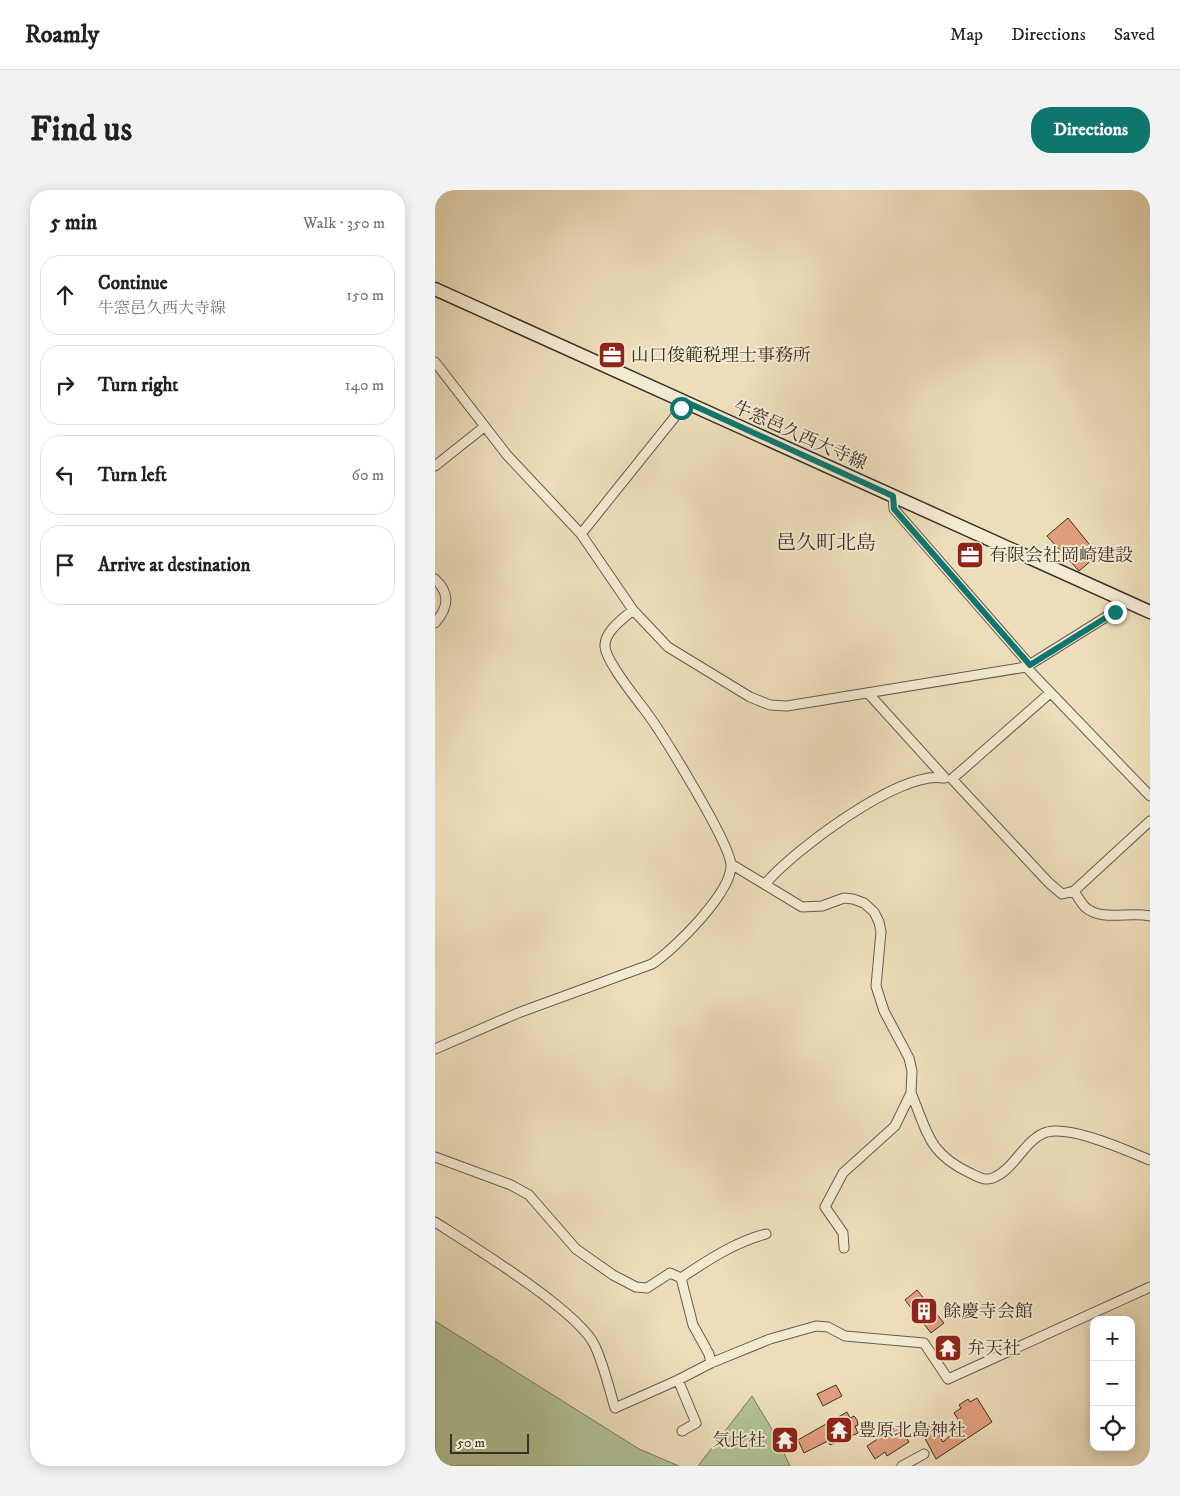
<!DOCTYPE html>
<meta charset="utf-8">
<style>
body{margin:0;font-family:"IM FELL DW Pica","Noto Serif JP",serif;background:#f2f2f2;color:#222}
.controls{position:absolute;right:15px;bottom:15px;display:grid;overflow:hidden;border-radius:10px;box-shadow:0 2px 12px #0003}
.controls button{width:45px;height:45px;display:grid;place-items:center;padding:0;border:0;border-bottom:1px solid #e0e0e0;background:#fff;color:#222;font:25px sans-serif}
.scale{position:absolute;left:15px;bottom:12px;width:79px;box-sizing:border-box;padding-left:5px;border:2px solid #3b2f29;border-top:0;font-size:14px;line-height:18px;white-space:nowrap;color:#3b2f29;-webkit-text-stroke:4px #f3ead2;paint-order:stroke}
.stop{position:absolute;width:15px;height:15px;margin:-11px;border:4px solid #0f766e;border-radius:50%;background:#fff}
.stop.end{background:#0f766e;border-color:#fff;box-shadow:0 1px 5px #0008}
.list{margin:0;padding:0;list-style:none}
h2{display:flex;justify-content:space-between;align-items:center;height:65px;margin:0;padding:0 20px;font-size:21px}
h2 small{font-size:16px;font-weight:400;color:#767676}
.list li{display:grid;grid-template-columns:32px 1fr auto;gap:15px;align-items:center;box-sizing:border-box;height:80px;margin:0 10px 10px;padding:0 10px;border:1px solid #e0e0e0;border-radius:20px}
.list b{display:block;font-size:19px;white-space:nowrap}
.list p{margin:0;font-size:16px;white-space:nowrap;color:#767676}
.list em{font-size:16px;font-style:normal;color:#767676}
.icon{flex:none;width:28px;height:28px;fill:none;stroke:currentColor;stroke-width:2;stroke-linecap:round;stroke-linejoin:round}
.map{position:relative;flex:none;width:715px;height:1276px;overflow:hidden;border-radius:20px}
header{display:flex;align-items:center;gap:30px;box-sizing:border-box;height:70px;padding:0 25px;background:#fff;border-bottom:1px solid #e0e0e0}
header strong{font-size:24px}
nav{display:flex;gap:28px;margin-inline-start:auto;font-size:18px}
.intro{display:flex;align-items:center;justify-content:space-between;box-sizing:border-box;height:120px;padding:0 30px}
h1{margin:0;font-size:35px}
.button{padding:12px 22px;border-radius:20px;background:#0f766e;color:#fff;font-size:18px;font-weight:700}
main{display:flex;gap:30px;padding:0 30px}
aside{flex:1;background:#fff;border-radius:20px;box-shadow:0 2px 12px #0003}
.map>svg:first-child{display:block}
</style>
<header>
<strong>Roamly</strong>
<nav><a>Map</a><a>Directions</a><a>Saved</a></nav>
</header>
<div class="intro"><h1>Find us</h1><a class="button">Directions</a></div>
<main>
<aside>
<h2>5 min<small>Walk · 350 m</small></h2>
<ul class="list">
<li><svg class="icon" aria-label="ahead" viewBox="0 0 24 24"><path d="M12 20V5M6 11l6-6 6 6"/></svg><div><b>Continue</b><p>牛窓邑久西大寺線</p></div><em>150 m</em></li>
<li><svg class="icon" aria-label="right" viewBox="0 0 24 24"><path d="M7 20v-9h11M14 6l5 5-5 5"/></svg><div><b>Turn right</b></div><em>140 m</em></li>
<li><svg class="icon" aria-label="left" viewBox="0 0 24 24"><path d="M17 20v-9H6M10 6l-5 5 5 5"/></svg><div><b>Turn left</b></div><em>60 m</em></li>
<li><svg class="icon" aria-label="arrive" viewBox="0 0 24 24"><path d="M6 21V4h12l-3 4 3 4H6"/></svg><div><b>Arrive at destination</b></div></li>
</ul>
</aside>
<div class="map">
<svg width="715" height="1276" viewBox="0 0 715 1276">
<rect width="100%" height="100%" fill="#ecdeba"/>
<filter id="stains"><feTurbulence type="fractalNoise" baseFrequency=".004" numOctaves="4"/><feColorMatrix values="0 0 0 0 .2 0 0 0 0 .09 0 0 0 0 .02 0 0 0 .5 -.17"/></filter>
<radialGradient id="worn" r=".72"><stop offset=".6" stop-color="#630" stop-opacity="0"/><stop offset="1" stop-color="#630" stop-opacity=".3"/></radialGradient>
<path fill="#b1c295" stroke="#76785f" d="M0,1131L204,1259L244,1276H0Z
M317,1206L341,1246L355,1276H263Z"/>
<path fill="#99bcb2" stroke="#73847b" d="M513,1146L525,1159L513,1170L502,1156Z"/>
<path fill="#e29e7d" stroke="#3b2f29" d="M633,328L663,365L644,381L612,346Z
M482,1100L509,1133L496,1143L470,1110Z
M401,1195L407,1206L388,1216L382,1204Z
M542,1208L557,1232L501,1269L486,1241L498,1234L508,1252L527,1235L519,1223L526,1218L524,1215L533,1209L535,1212Z
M412,1222L415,1228L419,1226L422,1230L423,1235L420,1236L423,1243L395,1255L393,1251L369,1263L363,1250Z
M463,1235L474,1252L452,1266L450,1262L440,1269L432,1256Z"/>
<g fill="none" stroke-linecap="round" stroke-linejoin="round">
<g stroke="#675b4d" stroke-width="11">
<path id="minor" d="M0,172L72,265L146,344L198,420L233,457L315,507L335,515L352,516L591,477
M0,276L49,237
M458,306L459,319L595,475
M146,344L251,213
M0,389C15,403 14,417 0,433
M690,411L679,422L591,477L715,606
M433,503L510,588
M615,503L517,589L614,693L627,704L639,701
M715,631L639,701C642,706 646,713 650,717C666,732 696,721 715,726
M296,674L367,717L387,716L409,708L418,709L429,713L439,722L444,732L446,742L441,796L449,821L474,868L477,881L476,903L460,936L408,983L390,1017L408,1043L409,1058
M331,693C358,661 465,580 508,588
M0,859L83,823L217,774C239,760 297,702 296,675C295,653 226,541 209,519C200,507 169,469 170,455C170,441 188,429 198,420
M476,903C493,943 493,963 535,983C543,987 551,992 560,987C580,978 591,948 612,942C638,936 690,960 715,970
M0,967L76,995L94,1005L141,1059L178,1085L201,1097L212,1098L235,1083L246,1088
M0,1032C36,1055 144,1121 160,1156C169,1176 174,1198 180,1218L243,1190
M276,1173L274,1164L258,1135L246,1088C273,1070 300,1052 331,1044
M247,1241L261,1233L243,1190L276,1173L335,1149L381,1136L393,1137L410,1146L489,1153L513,1189L715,1097
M467,1276L489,1264"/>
</g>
<g stroke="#3b2f29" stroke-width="15">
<path id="secondary" d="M0,99L715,422"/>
</g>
<use href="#minor" stroke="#f3ead2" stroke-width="9"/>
<use href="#secondary" stroke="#f3ead2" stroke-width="12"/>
</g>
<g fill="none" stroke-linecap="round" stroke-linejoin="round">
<path stroke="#0f766e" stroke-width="6" d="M246,218L251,212L458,306L459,319L595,475L680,422"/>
</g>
<defs>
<g id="office-square" transform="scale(1.4375)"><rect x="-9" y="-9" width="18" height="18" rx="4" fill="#8f2418" stroke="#f3ead2"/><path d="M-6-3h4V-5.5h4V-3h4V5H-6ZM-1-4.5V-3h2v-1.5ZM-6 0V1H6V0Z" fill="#fff"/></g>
<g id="building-square" transform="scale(1.4375)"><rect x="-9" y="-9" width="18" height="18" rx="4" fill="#8f2418" stroke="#f3ead2"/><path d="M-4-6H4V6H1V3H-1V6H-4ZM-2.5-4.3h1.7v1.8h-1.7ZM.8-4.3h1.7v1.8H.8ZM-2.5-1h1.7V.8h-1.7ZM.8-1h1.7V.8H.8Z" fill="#fff"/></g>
<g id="temple-square" transform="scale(1.4375)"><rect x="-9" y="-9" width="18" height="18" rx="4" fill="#8f2418" stroke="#f3ead2"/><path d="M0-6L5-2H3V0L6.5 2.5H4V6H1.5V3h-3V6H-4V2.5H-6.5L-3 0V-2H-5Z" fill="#fff"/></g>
</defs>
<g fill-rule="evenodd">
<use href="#office-square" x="177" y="165"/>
<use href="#office-square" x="535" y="365"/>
<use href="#building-square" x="489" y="1121"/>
<use href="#temple-square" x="513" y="1158"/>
<use href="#temple-square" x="404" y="1240"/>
<use href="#temple-square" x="350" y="1250"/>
</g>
<g text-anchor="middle" stroke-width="4" stroke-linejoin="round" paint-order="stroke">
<g font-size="18" fill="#3b2f29" stroke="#f3ead2" text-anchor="start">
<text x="196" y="171">山口俊範税理士事務所</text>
<text x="554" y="371">有限会社岡崎建設</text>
<text x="508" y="1127">餘慶寺会館</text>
<text x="532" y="1164">弁天社</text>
<text x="423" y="1246">豊原北島神社</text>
<text x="331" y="1256" text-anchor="end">気比社</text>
</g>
<g font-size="18" fill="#3b2f29" stroke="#f3ead2">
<text transform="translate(365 245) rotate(24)" y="6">牛窓邑久西大寺線</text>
</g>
<g font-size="20" fill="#3b2f29" stroke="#f3ead2">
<text x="391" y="359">邑久町北島</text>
</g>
</g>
<rect width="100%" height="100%" filter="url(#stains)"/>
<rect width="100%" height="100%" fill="url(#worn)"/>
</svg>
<div class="controls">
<button>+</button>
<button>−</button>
<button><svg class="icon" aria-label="locate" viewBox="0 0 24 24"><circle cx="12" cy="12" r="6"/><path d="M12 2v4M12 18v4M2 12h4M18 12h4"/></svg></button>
</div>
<div class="scale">50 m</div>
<div class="stop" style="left:246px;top:218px"></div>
<div class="stop end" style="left:680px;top:422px"></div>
</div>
</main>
